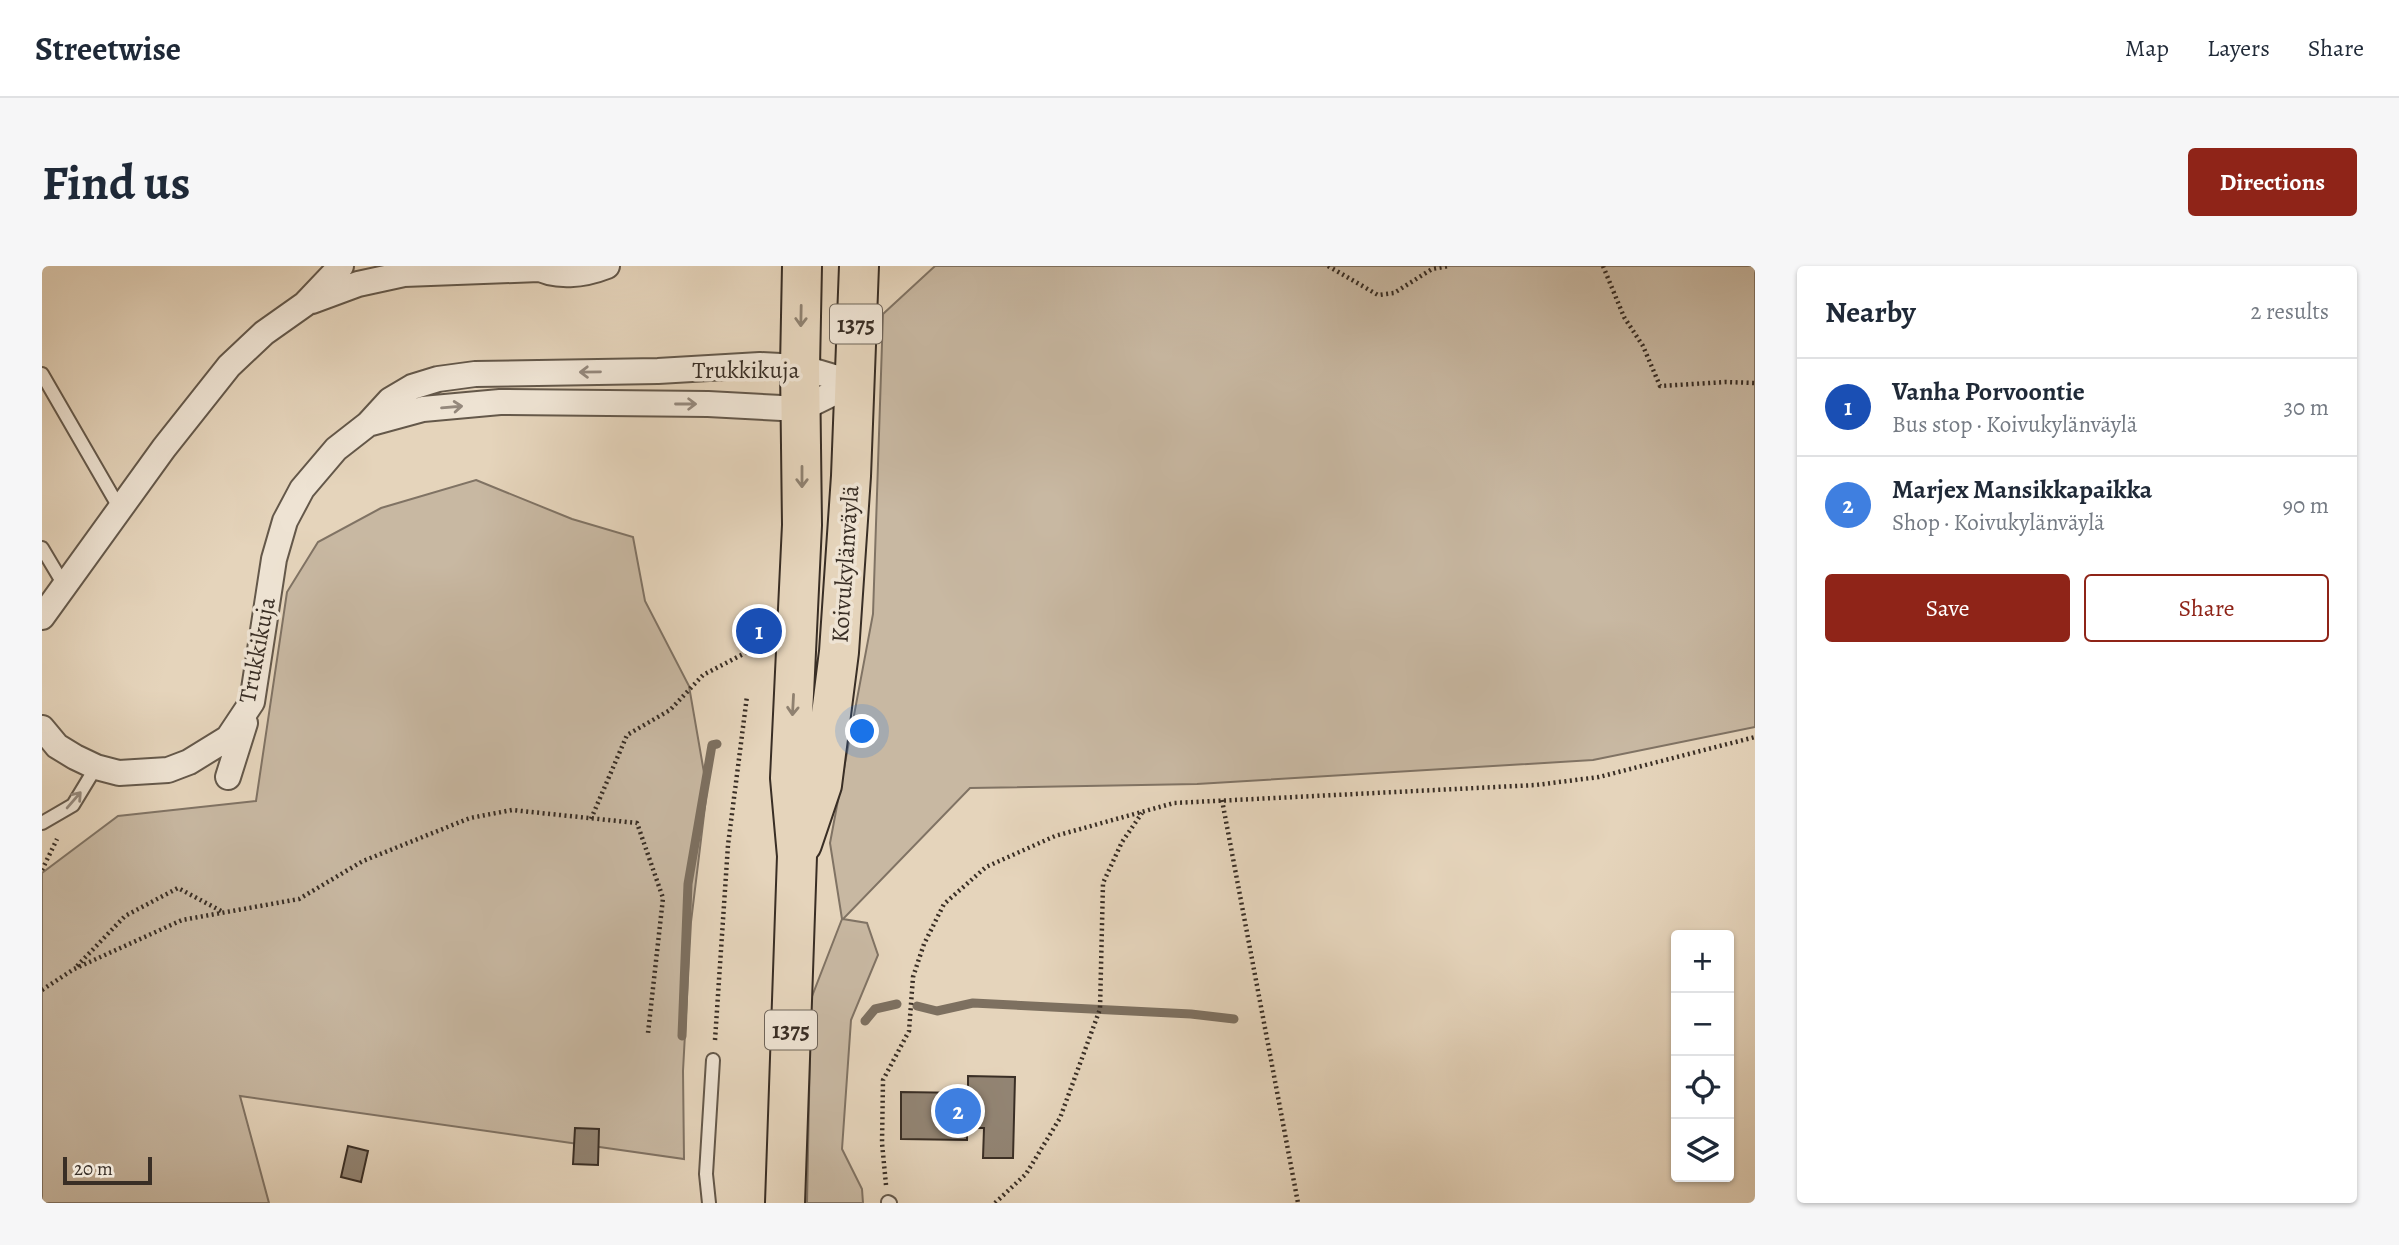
<!DOCTYPE html>
<meta charset="utf-8">
<style>
body{margin:0;font-family:Alegreya,serif;background:#f6f6f7;color:#1f2937}
.controls{position:absolute;right:21px;bottom:21px;display:grid;overflow:hidden;border-radius:7px;box-shadow:0 2px 5px #0004}
.controls button{width:63px;height:63px;display:grid;place-items:center;padding:0;border:0;border-bottom:2px solid #e0e1e3;background:#fff;color:#1f2937;font:35px sans-serif}
.scale{position:absolute;left:21px;bottom:18px;width:89px;box-sizing:border-box;padding-left:7px;border:4px solid #392e25;border-top:0;font-size:19px;line-height:24px;white-space:nowrap;color:#392e25;-webkit-text-stroke:5px #eee3d3;paint-order:stroke}
.you{position:absolute;left:821px;top:466px;width:24px;height:24px;margin:-18px;border:5px solid #fff;border-radius:50%;background:#1a73e8;box-shadow:0 0 0 10px #1a73e833}
.badge{display:grid;place-items:center;width:46px;height:46px;border-radius:50%;background:#8f2418;color:#fff;font-size:23px;font-weight:700}
.pin{position:absolute;translate:-50% -50%;border:4px solid #fff;box-shadow:0 2px 7px #0006}
.list{margin:0;padding:0;list-style:none}
h2{display:flex;justify-content:space-between;align-items:center;height:91px;margin:0;padding:0 28px;font-size:30px}
h2 small{font-size:23px;font-weight:400;color:#747a83}
.list li{display:grid;grid-template-columns:46px 1fr auto;gap:21px;align-items:center;box-sizing:border-box;height:98px;padding:0 28px;border-top:2px solid #e0e1e3}
.list b{display:block;font-size:26px;white-space:nowrap}
.list p{margin:0;font-size:23px;white-space:nowrap;color:#747a83}
.list em{font-size:23px;font-style:normal;color:#747a83}
.actions{display:flex;gap:14px;padding:21px 28px}
.actions a{flex:1;padding:16px 0;border:2px solid #8f2418;border-radius:7px;text-align:center;font-size:24px;color:#8f2418}
.actions .main{background:#8f2418;color:#fff}
.icon{flex:none;width:38px;height:38px;fill:none;stroke:currentColor;stroke-width:2;stroke-linecap:round;stroke-linejoin:round}
.map{position:relative;flex:none;width:1713px;height:937px;overflow:hidden;border-radius:7px}
header{display:flex;align-items:center;gap:42px;box-sizing:border-box;height:98px;padding:0 35px;background:#fff;border-bottom:2px solid #e0e1e3}
header strong{font-size:33px}
nav{display:flex;gap:38px;margin-inline-start:auto;font-size:24px}
.intro{display:flex;align-items:center;justify-content:space-between;box-sizing:border-box;height:168px;padding:0 42px}
h1{margin:0;font-size:49px}
.button{padding:18px 32px;border-radius:7px;background:#8f2418;color:#fff;font-size:24px;font-weight:700}
main{display:flex;gap:42px;padding:0 42px}
aside{flex:1;background:#fff;border-radius:7px;box-shadow:0 2px 5px #0004}
.map>svg:first-child{display:block}
</style>
<header>
<strong>Streetwise</strong>
<nav><a>Map</a><a>Layers</a><a>Share</a></nav>
</header>
<div class="intro"><h1>Find us</h1><a class="button">Directions</a></div>
<main>
<div class="map">
<svg width="1713" height="937" viewBox="0 0 1713 937">
<rect width="100%" height="100%" fill="#e5d4bb"/>
<filter id="stains"><feTurbulence type="fractalNoise" baseFrequency=".00286" numOctaves="4"/><feColorMatrix values="0 0 0 0 .2 0 0 0 0 .09 0 0 0 0 .02 0 0 0 .5 -.17"/></filter>
<radialGradient id="worn" r=".72"><stop offset=".6" stop-color="#630" stop-opacity="0"/><stop offset="1" stop-color="#630" stop-opacity=".3"/></radialGradient>
<path fill="#c8b8a2" stroke="#807364" stroke-width="2" d="M893,0H1713V461L1551,494L1155,518L928,522L801,653L825,657L836,689L809,754L800,883L820,923L821,937H765L769,733L800,653L788,577L831,348L841,48Z
M434,214L530,253L591,271L603,335L647,420L665,524L649,656L641,805L642,893L198,830L227,937H0V607L76,550L214,535L245,326L276,276L339,242Z"/>
<g fill="none" stroke-linecap="round" stroke-linejoin="round">
<path stroke="#7d7060" stroke-width="9" d="M875,740L895,745L931,737L1149,748L1192,753
M823,755L833,743L855,738
M640,770L646,618L670,479L675,478"/>
</g>
<path fill="#928473" stroke="#392e25" stroke-width="2" d="M926,810L973,811L971,892H941L942,862H925V874L859,873V826L926,827Z
M533,862L557,863L556,899L531,898Z
M306,880L326,885L319,916L299,911Z"/>
<g fill="none" stroke-linecap="round" stroke-linejoin="round">
<g stroke="#64584a" stroke-width="16">
<path id="lane" d="M0,108L78,243
M0,282L22,319
M0,557L31,539L54,501
M846,936L848,937
M667,937L664,908L671,794"/>
</g>
<g stroke="#64584a" stroke-width="28">
<path id="street" d="M492,0C514,13 542,9 565,0
M270,35L316,18L362,8L497,3
M326,158L381,143L458,136L666,138L759,143L812,117
M0,351L122,182L187,100L222,67L263,38L299,0
M0,462L15,480L33,491L54,501L77,507L126,504L147,496L186,472L210,436L232,293L243,255L260,223L294,183L326,158L348,134L370,121L396,113L433,108L616,105L718,99L758,101L812,117
M186,511L203,457"/>
</g>
<g stroke="#392e25" stroke-width="42">
<path id="primary" d="M760,578L780,519L797,386L809,210L817,0
M743,937L755,590L748,512L760,259L758,101L760,0"/>
</g>
<path stroke="#392e25" stroke-width="4.5" stroke-dasharray="2 3.5" stroke-linecap="butt" d="M1286,0L1336,29L1352,27L1390,3L1407,0
M1561,0L1582,51L1601,80L1618,120L1684,116L1713,117
M1180,534L1256,937
M549,553L585,469L628,444L661,409L707,385
M0,604L15,573
M35,700L83,650L136,622L181,646
M0,724L32,703L140,654L257,633L321,595L428,552L470,544L595,557L621,632L606,767
M673,774L686,579L705,430
M844,919L840,877L841,814L867,765L871,711L882,678L902,638L944,601L1013,570L1132,537L1494,519L1557,511L1713,471
M953,937L984,908L1018,852L1058,743L1061,617L1080,576L1100,547"/>
<use href="#lane" stroke="#eee3d3" stroke-width="12"/>
<use href="#street" stroke="#eee3d3" stroke-width="24"/>
<use href="#primary" stroke="#e5d4bb" stroke-width="38"/>
</g>
<defs><path id="oneway-shaft" d="M-6 0H5M1.5-3L5.5 0L1.5 3" fill="none" stroke-width="1.6" stroke-linecap="round" stroke-linejoin="round" transform="scale(1.75)"/></defs>
<g stroke="#8f8170">
<use href="#oneway-shaft" transform="translate(759 50) rotate(91)"/>
<use href="#oneway-shaft" transform="translate(760 211) rotate(90)"/>
<use href="#oneway-shaft" transform="translate(751 439) rotate(93)"/>
</g>
<g stroke="#94887c">
<use href="#oneway-shaft" transform="translate(548 106) rotate(179)"/>
<use href="#oneway-shaft" transform="translate(644 138)"/>
<use href="#oneway-shaft" transform="translate(410 141) rotate(-5)"/>
<use href="#oneway-shaft" transform="translate(32 534) rotate(-49)"/>
</g>
<g text-anchor="middle" stroke-width="7" stroke-linejoin="round" paint-order="stroke">
<g fill="#eee3d3" stroke="#6f6459" stroke-width="2">
<rect x="788" y="38.5" width="52" height="39" rx="5"/>
<rect x="723" y="744.5" width="52" height="39" rx="5"/>
</g>
<g font-size="23" font-weight="bold" fill="#392e25">
<text x="814" y="66">1375</text>
<text x="749" y="772">1375</text>
</g>
<g font-size="24" fill="#392e25" stroke="#eee3d3">
<text x="704" y="112">Trukkikuja</text>
<text transform="translate(803 298) rotate(-86)" y="8">Koivukylänväylä</text>
<text transform="translate(215 384) rotate(-79)" y="8">Trukkikuja</text>
</g>
</g>
<rect width="100%" height="100%" filter="url(#stains)"/>
<rect width="100%" height="100%" fill="url(#worn)"/>
</svg>
<div class="controls">
<button>+</button>
<button>−</button>
<button><svg class="icon" aria-label="locate" viewBox="0 0 24 24"><circle cx="12" cy="12" r="6"/><path d="M12 2v4M12 18v4M2 12h4M18 12h4"/></svg></button>
<button><svg class="icon" aria-label="layers" viewBox="0 0 24 24"><path d="M12 4l9 5-9 5-9-5zM3 14l9 5 9-5"/></svg></button>
</div>
<div class="scale">20 m</div>
<div class="you"></div>
<div class="pin badge" style="left:717px;top:365px;background:#1a4fb4">1</div>
<div class="pin badge" style="left:916px;top:845px;background:#3f7fe0">2</div>
</div>
<aside>
<h2>Nearby<small>2 results</small></h2>
<ul class="list">
<li><span class="badge" style="background:#1a4fb4">1</span><div><b>Vanha Porvoontie</b><p>Bus stop · Koivukylänväylä</p></div><em>30 m</em></li>
<li><span class="badge" style="background:#3f7fe0">2</span><div><b>Marjex Mansikkapaikka</b><p>Shop · Koivukylänväylä</p></div><em>90 m</em></li>
</ul>
<div class="actions"><a class="main">Save</a><a>Share</a></div>
</aside>
</main>
